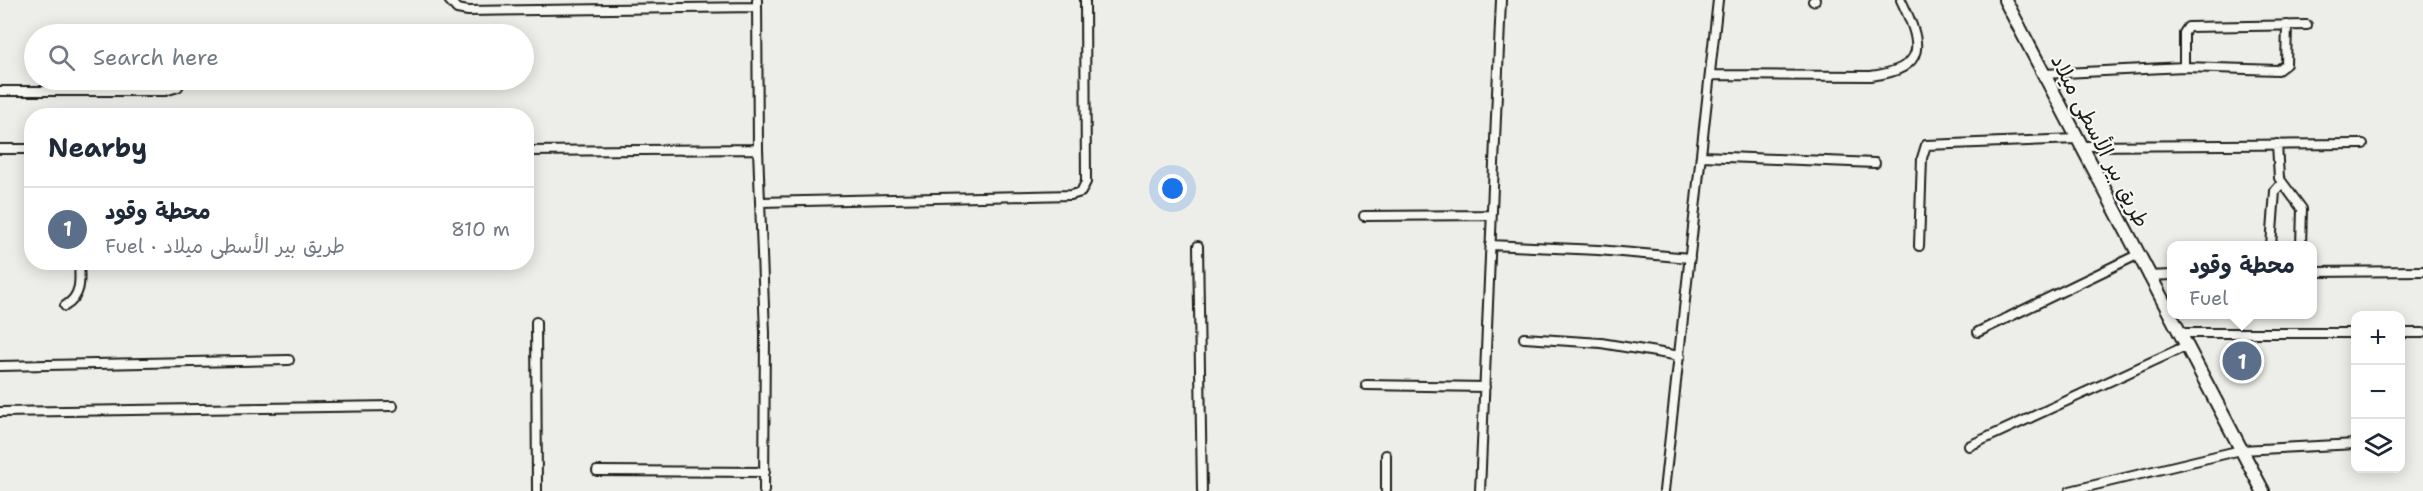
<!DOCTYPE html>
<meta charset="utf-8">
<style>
body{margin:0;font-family:"Shantell Sans","Playpen Sans Arabic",sans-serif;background:#f6f6f7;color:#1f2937}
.controls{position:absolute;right:18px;bottom:18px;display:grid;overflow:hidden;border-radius:12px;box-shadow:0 3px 15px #0003}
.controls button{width:54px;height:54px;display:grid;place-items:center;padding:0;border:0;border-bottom:2px solid #e0e1e3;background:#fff;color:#1f2937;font:30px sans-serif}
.you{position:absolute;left:1173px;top:189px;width:21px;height:21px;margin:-15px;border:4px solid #fff;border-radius:50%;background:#1a73e8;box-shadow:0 0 0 9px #1a73e833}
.badge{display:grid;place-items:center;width:39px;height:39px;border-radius:50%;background:#2563eb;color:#fff;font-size:20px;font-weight:700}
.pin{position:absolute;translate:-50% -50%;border:3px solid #fff;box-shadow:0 2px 6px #0006}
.popup{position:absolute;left:2167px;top:241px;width:150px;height:78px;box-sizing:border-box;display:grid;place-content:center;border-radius:12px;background:#fff;filter:drop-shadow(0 2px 4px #0005);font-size:20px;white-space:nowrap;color:#747a83}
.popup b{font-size:22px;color:#1f2937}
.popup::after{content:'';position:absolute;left:50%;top:100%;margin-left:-12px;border:12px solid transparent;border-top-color:#fff}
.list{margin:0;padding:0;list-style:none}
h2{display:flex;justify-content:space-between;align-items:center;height:78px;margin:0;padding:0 24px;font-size:26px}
h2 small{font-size:20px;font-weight:400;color:#747a83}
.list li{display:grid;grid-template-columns:39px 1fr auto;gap:18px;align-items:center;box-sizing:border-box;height:84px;padding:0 24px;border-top:2px solid #e0e1e3}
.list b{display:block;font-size:22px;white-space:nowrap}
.list p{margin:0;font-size:20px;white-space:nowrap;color:#747a83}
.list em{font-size:20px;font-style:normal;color:#747a83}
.icon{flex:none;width:33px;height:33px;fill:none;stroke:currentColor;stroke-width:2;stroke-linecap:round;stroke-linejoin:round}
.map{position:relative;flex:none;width:2423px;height:491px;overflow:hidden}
.search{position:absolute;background:#fff;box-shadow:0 3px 15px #0003;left:24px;top:24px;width:510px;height:66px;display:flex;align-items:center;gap:15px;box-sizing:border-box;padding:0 21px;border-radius:33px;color:#747a83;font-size:22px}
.panel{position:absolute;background:#fff;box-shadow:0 3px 15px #0003;left:24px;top:108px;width:510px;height:162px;border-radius:24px}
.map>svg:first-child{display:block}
</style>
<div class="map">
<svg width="2423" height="491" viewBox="0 0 2423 491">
<rect width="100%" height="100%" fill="#edede9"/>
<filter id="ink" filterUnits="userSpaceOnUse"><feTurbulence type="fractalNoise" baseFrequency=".0167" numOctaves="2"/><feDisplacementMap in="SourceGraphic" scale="12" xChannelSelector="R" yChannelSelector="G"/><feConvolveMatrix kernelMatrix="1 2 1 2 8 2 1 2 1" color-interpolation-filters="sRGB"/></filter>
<g filter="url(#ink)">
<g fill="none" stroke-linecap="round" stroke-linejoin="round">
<g stroke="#1c1c1c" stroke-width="12">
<path id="street" d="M449,0L457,9L468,11L757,7
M757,0L758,149
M1813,1L1815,0
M2184,67V33L2188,27L2307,25
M2044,74L2184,67L2278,70L2286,64L2287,25
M1710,75L1871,76C1929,68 1922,44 1901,0
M0,91H165L178,87L181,80
M2277,144L2279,178L2302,209L2301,246
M2081,146L2363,144
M0,149H32
M526,151L758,149L765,333L764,491
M1702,156L1875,163
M760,202L1071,195L1081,192L1086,182L1085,0
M1364,216L1490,215
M1490,245L1598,250L1690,258
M1198,246L1202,491
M1919,246L1922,158L1926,145L2077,139
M2271,246L2275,191L2282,183
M2312,272L2423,271
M2148,276L2172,275
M65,306C82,296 80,280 79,262
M536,322L537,491
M1978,332L2137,255
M2179,333H2356
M2400,333H2423
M1524,338L1601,343L1680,356
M0,366L289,360
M1366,385L1485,387
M0,412L393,406
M1969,446L2186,346
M597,471L765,472
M1386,491V455
M1480,491L1501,0
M1664,491L1718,0
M2070,491L2241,450L2356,444"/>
</g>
<g stroke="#1c1c1c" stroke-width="16">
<path id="primary" d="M2005,0L2263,491"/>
</g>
<use href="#street" stroke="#f6f6f2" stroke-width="8"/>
<use href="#primary" stroke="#f6f6f2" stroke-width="12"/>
</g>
</g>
<g text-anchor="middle" stroke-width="4.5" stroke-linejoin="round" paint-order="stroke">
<g font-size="21" fill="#1c1c1c" stroke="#f6f6f2">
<text transform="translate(2100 141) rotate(63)" y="7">طريق بير الأسطى ميلاد</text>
</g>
</g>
</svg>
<div class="controls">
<button>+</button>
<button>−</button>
<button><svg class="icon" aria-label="layers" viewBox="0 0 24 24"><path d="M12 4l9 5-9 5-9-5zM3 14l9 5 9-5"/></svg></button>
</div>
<div class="you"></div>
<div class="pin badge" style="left:2242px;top:361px;background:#5c6f8a">1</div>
<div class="popup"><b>محطة وقود</b>Fuel</div>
<div class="search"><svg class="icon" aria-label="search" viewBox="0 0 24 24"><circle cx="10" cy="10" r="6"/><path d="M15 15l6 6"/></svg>Search here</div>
<section class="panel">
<h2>Nearby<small></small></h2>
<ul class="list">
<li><span class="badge" style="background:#5c6f8a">1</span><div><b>محطة وقود</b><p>Fuel · طريق بير الأسطى ميلاد</p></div><em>810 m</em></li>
</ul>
</section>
</div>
